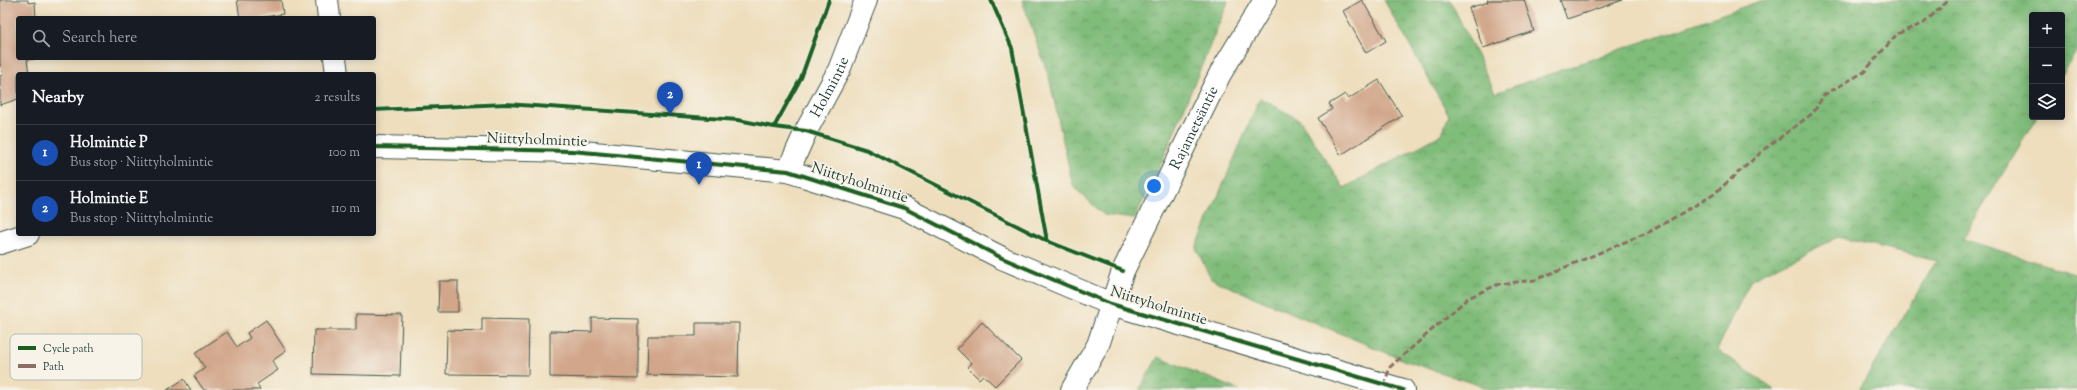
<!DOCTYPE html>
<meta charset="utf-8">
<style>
body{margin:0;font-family:"Sorts Mill Goudy",serif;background:#20242c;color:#f1f3f6}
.controls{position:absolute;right:12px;top:12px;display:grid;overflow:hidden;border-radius:4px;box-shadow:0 2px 10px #0003}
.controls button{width:36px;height:36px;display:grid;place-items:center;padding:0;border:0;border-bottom:1px solid #363941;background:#171b24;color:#f1f3f6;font:20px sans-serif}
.you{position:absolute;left:1154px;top:186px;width:14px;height:14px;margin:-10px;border:3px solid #fff;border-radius:50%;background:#1a73e8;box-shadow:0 0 0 6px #1a73e833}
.badge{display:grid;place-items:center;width:26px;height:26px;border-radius:50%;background:#d1495b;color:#fff;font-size:13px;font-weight:700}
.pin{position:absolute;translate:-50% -33px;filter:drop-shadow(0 1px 2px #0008)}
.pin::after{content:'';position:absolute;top:21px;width:14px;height:12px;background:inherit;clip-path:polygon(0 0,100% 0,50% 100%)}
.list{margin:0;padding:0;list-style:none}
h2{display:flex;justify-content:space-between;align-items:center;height:52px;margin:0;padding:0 16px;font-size:17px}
h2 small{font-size:13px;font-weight:400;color:#9ea1a6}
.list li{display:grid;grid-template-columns:26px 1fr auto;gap:12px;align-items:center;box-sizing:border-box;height:56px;padding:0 16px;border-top:1px solid #363941}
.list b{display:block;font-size:15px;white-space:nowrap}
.list p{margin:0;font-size:13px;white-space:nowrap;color:#9ea1a6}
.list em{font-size:13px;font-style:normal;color:#9ea1a6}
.icon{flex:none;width:22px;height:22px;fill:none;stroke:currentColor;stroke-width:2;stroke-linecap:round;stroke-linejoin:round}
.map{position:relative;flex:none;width:2077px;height:390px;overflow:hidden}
.search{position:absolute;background:#171b24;box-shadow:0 2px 10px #0003;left:16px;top:16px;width:360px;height:44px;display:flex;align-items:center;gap:10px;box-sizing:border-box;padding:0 14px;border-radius:4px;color:#9ea1a6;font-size:15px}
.panel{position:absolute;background:#171b24;box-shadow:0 2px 10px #0003;left:16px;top:72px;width:360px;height:164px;border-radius:4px}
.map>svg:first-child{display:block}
</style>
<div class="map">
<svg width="2077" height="390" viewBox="0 0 2077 390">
<defs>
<pattern id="forest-crowns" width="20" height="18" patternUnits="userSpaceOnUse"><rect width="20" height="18" fill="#80bc7a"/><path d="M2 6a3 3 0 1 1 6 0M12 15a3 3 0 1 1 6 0" fill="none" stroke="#689a65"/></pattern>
</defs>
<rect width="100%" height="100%" fill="#f7f3e8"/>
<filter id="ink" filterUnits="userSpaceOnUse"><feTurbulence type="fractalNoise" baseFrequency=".025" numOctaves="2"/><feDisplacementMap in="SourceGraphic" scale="8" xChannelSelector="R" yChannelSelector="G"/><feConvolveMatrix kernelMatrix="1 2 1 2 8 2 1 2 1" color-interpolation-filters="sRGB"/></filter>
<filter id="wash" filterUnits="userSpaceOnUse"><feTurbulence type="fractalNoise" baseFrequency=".012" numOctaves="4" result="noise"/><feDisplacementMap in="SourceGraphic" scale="16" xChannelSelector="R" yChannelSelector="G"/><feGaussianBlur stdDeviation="0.9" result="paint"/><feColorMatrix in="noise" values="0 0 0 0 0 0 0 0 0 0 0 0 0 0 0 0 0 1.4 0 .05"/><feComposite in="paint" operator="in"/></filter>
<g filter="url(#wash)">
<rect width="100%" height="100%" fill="#eedebd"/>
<path fill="url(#forest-crowns)" stroke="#507c57" d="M1022,0H1227L1228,2L1158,171L1134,219L1104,215L1073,186L1049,77Z
M1384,0H1450L1495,93L1763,0H2077V50L2062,75V15H2032V117H2037L1963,239L2077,275V390H1859L1937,260L1838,237L1751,279L1717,350L1775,390H1493L1406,361L1211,279L1196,248L1260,98L1300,120L1344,188L1442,134L1449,115Z
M1158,357L1239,390H1139Z"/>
<g id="blocks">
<path fill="#d1a68a" d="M0,0H28V3L35,2L36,18H18V58L34,59L27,60L29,74H18V99L0,105V76L3,75L0,63Z
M237,0H281L283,14L258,18H240Z
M1362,0L1386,41L1366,53L1343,11Z
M1487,0H1524L1534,31L1483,48L1469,8L1488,2Z
M1560,0H1623L1567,19Z
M1379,80L1402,116L1341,155L1318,118L1332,109L1329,104L1345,94L1348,99Z
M439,281H458V312H438Z
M356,314L402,315L400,376L313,374L314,330H356Z
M482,318L529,319L528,375L446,374L447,330L482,331Z
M592,318L638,319V379L550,377V331L592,332Z
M266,320L286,351L272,361L278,370L257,384L260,390H204L194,376L205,368L195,353L227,332L237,347L250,338L247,333Z
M982,322L1021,360L995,386L983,375L979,379L967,367L971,363L957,349Z
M696,323H739L738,377L647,375L648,336H696Z
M184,379L191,390H167Z"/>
</g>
</g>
<g filter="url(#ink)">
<use href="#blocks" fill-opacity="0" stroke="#3e5549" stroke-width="1"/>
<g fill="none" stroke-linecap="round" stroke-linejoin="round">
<g stroke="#3e5549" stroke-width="24">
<g id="minor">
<path d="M327,0L329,18"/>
<path d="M335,58L337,74"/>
<path d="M374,147L572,151L788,171L904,208L1002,258L1111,304L1403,390"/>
<path id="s1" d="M788,171L806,131L839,70L866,0"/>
<path d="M0,243L28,234"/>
<path id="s2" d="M1072,390L1098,345L1123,271L1220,74L1265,0"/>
</g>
</g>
<use href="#minor" stroke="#fff" stroke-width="22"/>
<path stroke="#8d6e63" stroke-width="3" stroke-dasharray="6 3" stroke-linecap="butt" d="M1384,385L1390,367L1468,298L1499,284L1535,280L1651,231L1713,195L1766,148L1813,113L1824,95L1864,72L1897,34L1924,23L1949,0"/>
<g stroke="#f7f3e8" stroke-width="6">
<path id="cycleway" d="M991,0L1012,48L1047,241
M374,110L506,104L738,120L774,127L801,78L829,0
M774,127L806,131L867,150L1047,241L1123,271
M374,147L572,151L788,171L904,208L1002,258L1111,304L1403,390"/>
</g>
<use href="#cycleway" stroke="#1b5e20" stroke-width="4"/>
</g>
</g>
<g text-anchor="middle" stroke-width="3.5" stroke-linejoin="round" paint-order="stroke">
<g font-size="15" fill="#1f3d34" stroke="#f7f3e8">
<text dy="5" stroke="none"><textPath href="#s1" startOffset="94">Holmintie</textPath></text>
<text dy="5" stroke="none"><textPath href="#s2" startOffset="290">Rajametsäntie</textPath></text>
<text transform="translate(537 139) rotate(2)" y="5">Niittyholmintie</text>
<text transform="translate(860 182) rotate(18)" y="5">Niittyholmintie</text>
<text transform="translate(1159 305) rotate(17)" y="5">Niittyholmintie</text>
</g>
</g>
<rect x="10" y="334" width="132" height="46" rx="6" fill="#f7f3e8" stroke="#b6bcb2" stroke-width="1"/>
<rect x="18" y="346" width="18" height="4" fill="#1b5e20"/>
<rect x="18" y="364" width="18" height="4" fill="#8d6e63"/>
<g font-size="11" fill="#1f3d34">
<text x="43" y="352">Cycle path</text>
<text x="43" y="370">Path</text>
</g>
</svg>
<div class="controls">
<button>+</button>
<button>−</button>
<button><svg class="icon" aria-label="layers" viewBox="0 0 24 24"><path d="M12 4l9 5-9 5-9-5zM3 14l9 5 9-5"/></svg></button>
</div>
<div class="you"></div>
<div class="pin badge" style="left:699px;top:185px;background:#1a4fb4">1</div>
<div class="pin badge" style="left:670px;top:115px;background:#1a4fb4">2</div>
<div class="search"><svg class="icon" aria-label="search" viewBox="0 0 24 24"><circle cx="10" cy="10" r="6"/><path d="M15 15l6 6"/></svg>Search here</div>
<section class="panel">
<h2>Nearby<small>2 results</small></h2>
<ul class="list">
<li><span class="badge" style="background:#1a4fb4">1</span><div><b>Holmintie P</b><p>Bus stop · Niittyholmintie</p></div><em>100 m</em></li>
<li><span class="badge" style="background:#1a4fb4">2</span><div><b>Holmintie E</b><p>Bus stop · Niittyholmintie</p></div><em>110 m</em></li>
</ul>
</section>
</div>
